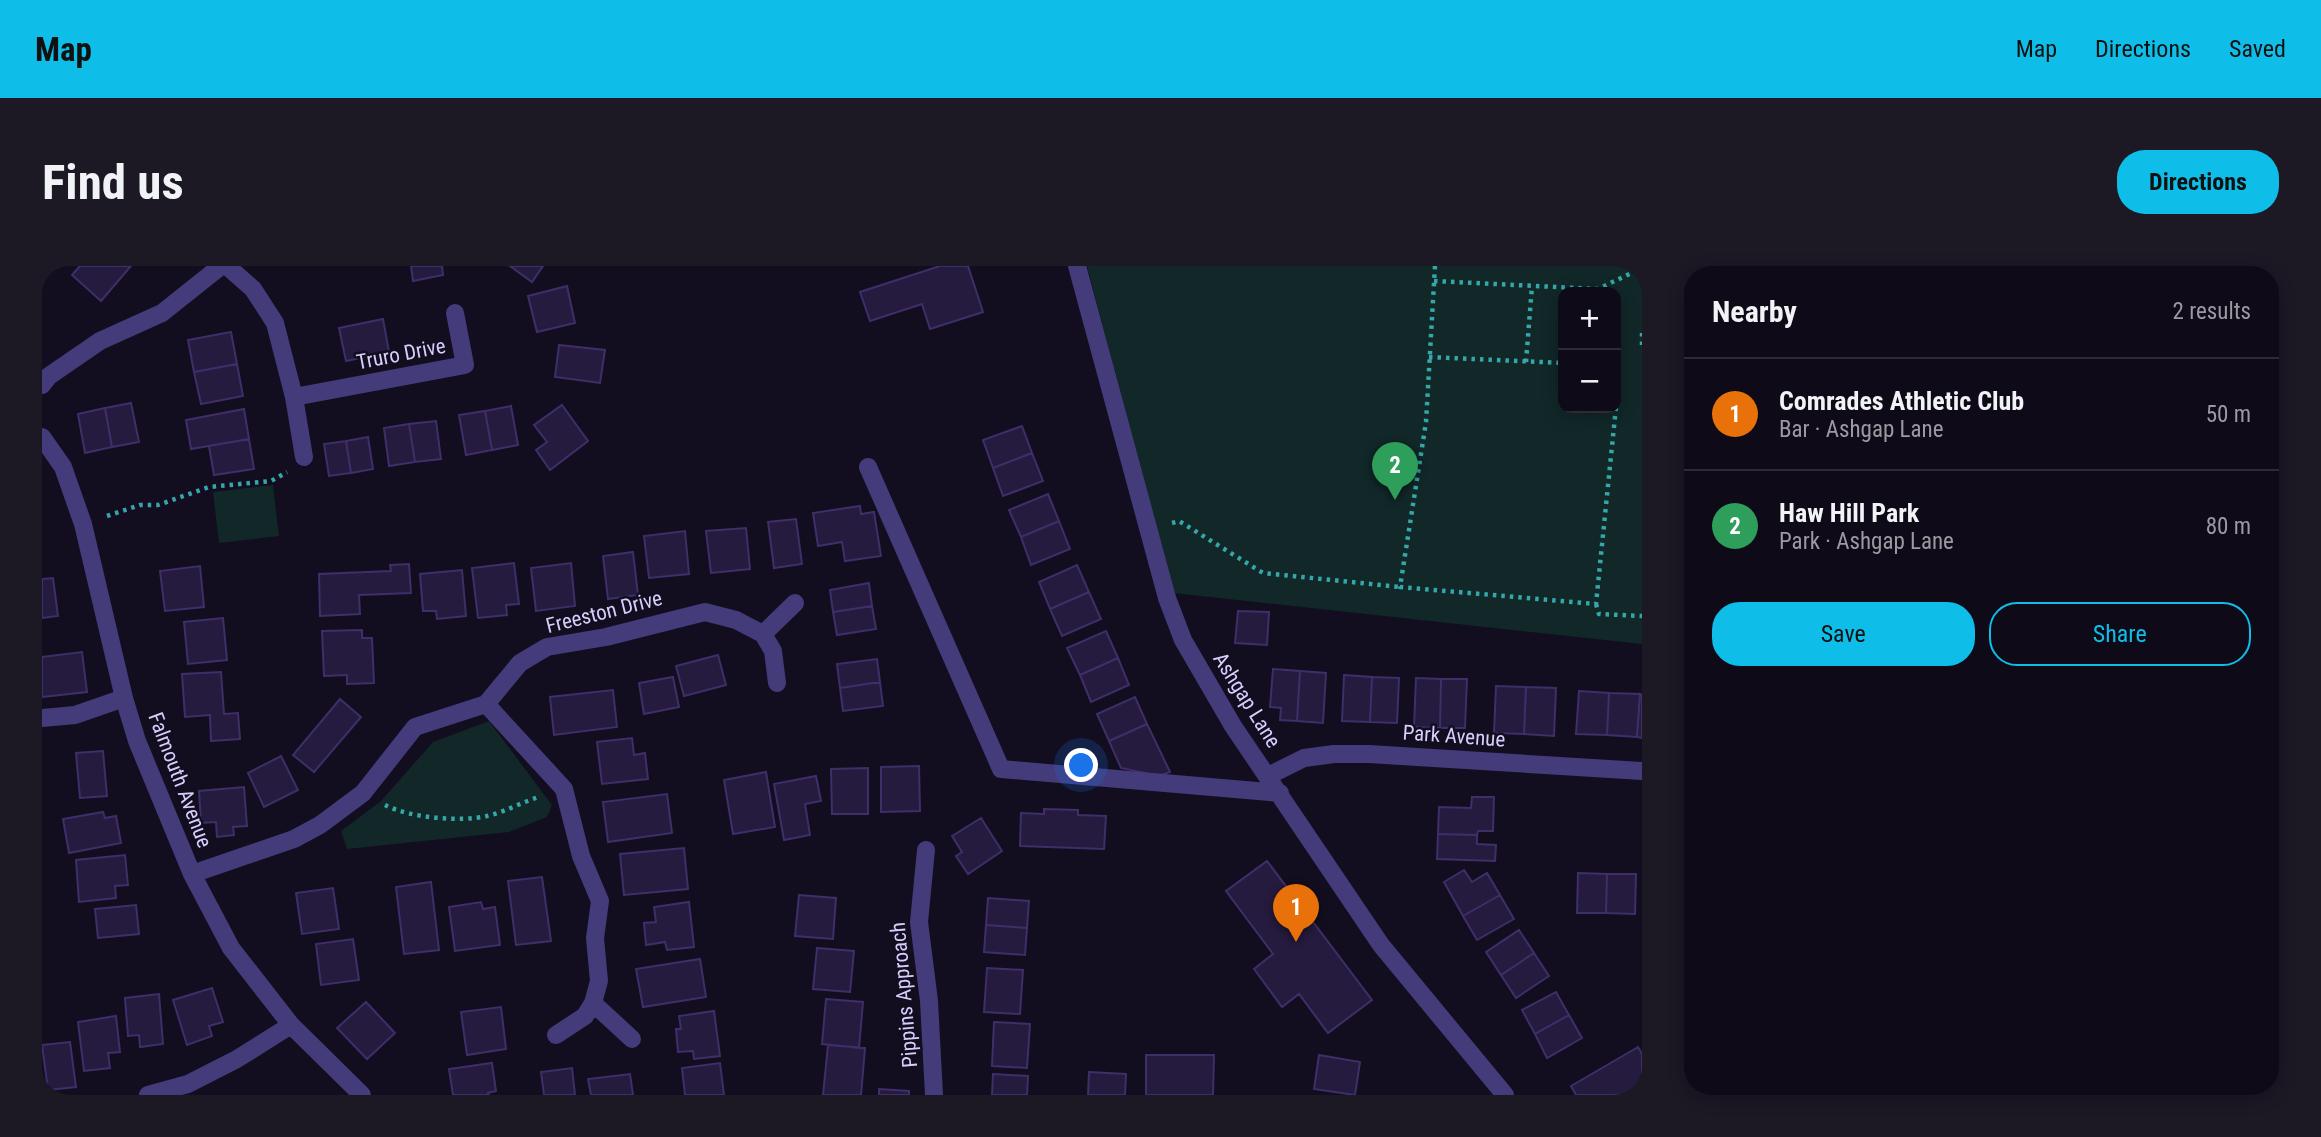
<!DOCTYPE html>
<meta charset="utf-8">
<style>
body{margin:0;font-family:"Roboto Condensed",sans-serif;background:#1c1824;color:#f1f3f6}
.controls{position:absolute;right:21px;top:21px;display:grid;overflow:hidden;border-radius:14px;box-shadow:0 4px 18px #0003}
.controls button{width:63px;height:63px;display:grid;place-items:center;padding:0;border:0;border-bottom:2px solid #2e2b36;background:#0e0a17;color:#f1f3f6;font:35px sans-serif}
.you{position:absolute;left:1040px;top:500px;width:24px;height:24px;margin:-18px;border:5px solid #fff;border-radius:50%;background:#1a73e8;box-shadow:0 0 0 10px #1a73e833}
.badge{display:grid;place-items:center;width:46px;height:46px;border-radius:50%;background:#0ebee8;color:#fff;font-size:23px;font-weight:700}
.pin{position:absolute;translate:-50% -58px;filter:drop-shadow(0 2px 4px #0008)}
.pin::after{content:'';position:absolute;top:37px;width:24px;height:21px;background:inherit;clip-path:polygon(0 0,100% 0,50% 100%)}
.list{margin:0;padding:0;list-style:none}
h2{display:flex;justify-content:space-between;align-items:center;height:91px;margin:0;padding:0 28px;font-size:30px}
h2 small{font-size:23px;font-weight:400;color:#9b9aa1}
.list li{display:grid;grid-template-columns:46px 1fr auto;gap:21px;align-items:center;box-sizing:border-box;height:112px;padding:0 28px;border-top:2px solid #2e2b36}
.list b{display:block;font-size:26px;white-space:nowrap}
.list p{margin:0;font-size:23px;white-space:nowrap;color:#9b9aa1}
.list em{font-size:23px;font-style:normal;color:#9b9aa1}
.actions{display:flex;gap:14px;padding:21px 28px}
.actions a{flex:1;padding:16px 0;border:2px solid #0ebee8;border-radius:28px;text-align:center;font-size:24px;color:#0ebee8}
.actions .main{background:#0ebee8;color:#111}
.map{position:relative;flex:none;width:1600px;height:829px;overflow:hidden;border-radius:28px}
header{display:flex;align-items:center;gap:42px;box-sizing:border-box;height:98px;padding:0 35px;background:#0ebee8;color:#111}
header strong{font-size:33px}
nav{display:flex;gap:38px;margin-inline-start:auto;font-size:24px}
.intro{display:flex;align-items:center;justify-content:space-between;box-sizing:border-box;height:168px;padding:0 42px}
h1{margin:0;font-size:49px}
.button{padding:18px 32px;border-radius:28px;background:#0ebee8;color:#111;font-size:24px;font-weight:700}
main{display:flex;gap:42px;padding:0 42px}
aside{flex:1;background:#0e0a17;border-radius:28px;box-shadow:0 4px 18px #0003}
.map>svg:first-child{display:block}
</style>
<header>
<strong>Map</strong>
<nav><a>Map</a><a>Directions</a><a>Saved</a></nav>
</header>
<div class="intro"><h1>Find us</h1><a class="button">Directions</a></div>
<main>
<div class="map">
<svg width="1600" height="829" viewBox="0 0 1600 829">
<rect width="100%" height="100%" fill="#120e1f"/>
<path fill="#112728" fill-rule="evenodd" d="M1045,0H1600V378L1131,327ZM1521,26H1574V142H1521Z
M231,219L237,270L177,277L171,226Z
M447,455L510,539L505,551L467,566L305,583L299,565L339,535L391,476Z"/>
<path fill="#251b3e" stroke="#3f2e69" stroke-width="2" d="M38,0H89L59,35L30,9Z
M369,0H400L401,9L371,15Z
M468,0H501L490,16Z
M898,0H926L941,46L888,63L880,38L828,55L818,26Z
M525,20L533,57L495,66L486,30Z
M341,53L347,86L304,95L297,62Z
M189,66L195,98L152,106L146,74Z
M517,79L563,84L558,117L513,111Z
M195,98L201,130L159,138L152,106Z
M89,137L97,176L70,181L63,142Z
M520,139L546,175L508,204L494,184L505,176L492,159Z
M469,140L476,179L450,184L443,145Z
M63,142L70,181L43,187L36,148Z
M202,143L207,173L149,183L144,154Z
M443,145L450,184L424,189L417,149Z
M394,155L399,193L373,196L367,158Z
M367,158L373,196L347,200L342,162Z
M980,160L990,187L951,202L941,174Z
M326,171L331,203L309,207L304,175Z
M207,173L212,203L172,209L167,180Z
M304,175L309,207L287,210L282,178Z
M990,187L1001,215L961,230L951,202Z
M1006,228L1017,255L979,271L967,244Z
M818,240L819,248L832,246L839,290L803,295L800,276L776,280L771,247Z
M754,253L760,298L732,302L726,256Z
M1017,255L1028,283L989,299L979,271Z
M704,262L708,303L669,307L664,265Z
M643,265L647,308L607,312L602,270Z
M591,286L596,329L566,333L561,290Z
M472,297L477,338L464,339L465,349L436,352L430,302Z
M529,297L533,340L494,345L489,302Z
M367,298L369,327L317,329L318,348L278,350L277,308L349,305L348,299Z
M1035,299L1047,326L1008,343L997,316Z
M158,300L162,341L123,345L118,305Z
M420,304L424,350L395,353L394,345H381L378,308Z
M11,312L16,350L0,352V313Z
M827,317L830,340L791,346L788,324Z
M1047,326L1059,353L1020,370L1008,343Z
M830,340L834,363L795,369L791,346Z
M1196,345L1227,346L1225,379L1193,377Z
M181,352L185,394L146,398L142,356Z
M320,364V372H330L332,417L305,418V409L282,410L280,365Z
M1064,365L1076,392L1038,409L1025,382Z
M40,386L45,426L0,431V391Z
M676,389L684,419L642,430L634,400Z
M1076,392L1087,419L1049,436L1038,409Z
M835,393L838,416L798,422L795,398Z
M1231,403L1258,405L1255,455L1238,454L1239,442L1228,441Z
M1258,405L1284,407L1281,457L1255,455Z
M179,406L182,448L196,447L198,473L169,475L168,449L143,451L140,408Z
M1302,409L1330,411L1328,456L1300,455Z
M631,411L637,441L602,448L597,417Z
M1330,411L1357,412L1355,457L1328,456Z
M1374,412L1399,413L1398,462L1372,461Z
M1399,413H1425L1423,462H1398Z
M838,416L841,440L801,445L798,422Z
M1454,420L1484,421L1482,468L1452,467Z
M1484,421L1514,422L1512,470L1482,468Z
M571,424L575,461L512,469L508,431Z
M1537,425L1567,427L1565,469L1534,468Z
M1567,427L1598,428L1595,471L1565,469Z
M1598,428L1600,429V472L1595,471Z
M1093,431L1105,458L1067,475L1055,448Z
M298,433L319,451L272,506L251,489Z
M1105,458L1128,506L1117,510L1079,502L1067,475Z
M590,472L592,489L603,487L606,513L560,518L555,476Z
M61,485L65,530L38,532L34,487Z
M239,490L256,524L222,541L206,507Z
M877,500L878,545L839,546V501Z
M826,502V548H790L789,503Z
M724,506L733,561L691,568L682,514Z
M774,510L779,535L763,538L768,569L742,574L732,518Z
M202,521L205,560L191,561L192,569L175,571L174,556L159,557L157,525Z
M625,528L630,567L566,576L561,536Z
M1430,531H1452L1451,565H1436L1435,569L1396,568L1397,541L1429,542Z
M1002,543L1036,544V549L1064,550L1062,583L978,580L979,547L1002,548Z
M61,546L63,552L74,550L79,577L27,587L21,553Z
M939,552L960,585L926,608L914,590L920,586L910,570Z
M1396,568L1435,569V578L1454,579L1453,595L1395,593Z
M642,582L646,623L582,629L578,588Z
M83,589L86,619L73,620L74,632L37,636L34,594Z
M1225,595L1330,734L1286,767L1257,728L1240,741L1212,703L1231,688L1184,625Z
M1422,604L1430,616L1445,607L1458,629L1421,650L1402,616Z
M1536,607L1565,608L1564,647H1535Z
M1565,608H1594L1593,648L1564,647Z
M500,611L509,675L474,679L466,615Z
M389,616L397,684L362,688L354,621Z
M291,622L297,663L260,668L254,627Z
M757,629L794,632L791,673L753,670Z
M1458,629L1472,653L1435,674L1421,650Z
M946,632L987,635L985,662L944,659Z
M439,636L441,643L453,641L458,679L413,685L407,641Z
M647,636L652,681L625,684L623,676L604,679L602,657L614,656L612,641Z
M94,639L97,668L56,672L53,643Z
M944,659L985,662L983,689L942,686Z
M1477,664L1492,687L1459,709L1444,686Z
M311,673L317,714L279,719L274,678Z
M775,682L812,685L808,726L771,723Z
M1492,687L1507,710L1474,732L1459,709Z
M658,693L664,731L601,741L594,703Z
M945,702L981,704L978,748L942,746Z
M170,722L181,756L167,760L170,770L145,779L131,734Z
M1514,726L1527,749L1493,768L1480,744Z
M117,728L121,778L98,781L97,769L86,770L83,732Z
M784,733L821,736L817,782L780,778Z
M324,736L353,767L325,793L295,762Z
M459,741L464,783L425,789L419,746Z
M672,745L678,790L652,793L651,785L636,786L634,763H639L637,750Z
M1527,749L1540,772L1505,792L1493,768Z
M74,750L78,786L66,787L68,802L42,805L36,756Z
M952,756L988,758L985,802L950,800Z
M28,776L34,821L6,824L0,779Z
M786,779L823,782L819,829H781Z
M1596,781L1600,788V829H1534L1529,820Z
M1104,789H1172L1171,829H1104Z
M1277,789L1318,796L1313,829L1272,823Z
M450,797L454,825L446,827L447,829H411L407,803Z
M678,797L682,829H643L640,802Z
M530,802L533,829H502L499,806Z
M1047,806L1084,808L1083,829H1046Z
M588,808L591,829H549L546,813Z
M951,808L986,810L985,829H950Z
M837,823L867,825V829H837Z"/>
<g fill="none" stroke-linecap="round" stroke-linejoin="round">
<path stroke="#35a6aa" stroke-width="4.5" stroke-dasharray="3.5 5" stroke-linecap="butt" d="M1393,0L1384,156L1358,321L1554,338L1575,131L1574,128
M1392,15L1556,23L1600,2
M1600,67V81
M1387,91L1521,97
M1484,96L1490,20
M65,250L98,239H116L167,221L229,215L245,206
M1130,257L1137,255L1221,307L1358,321
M1554,338L1557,348L1600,350
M343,539C368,552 418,556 445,550C463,546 480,536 497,531"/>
<path stroke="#443b7b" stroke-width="18" d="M185,0L211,23L233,57L252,131L262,191
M1035,0L1125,332L1141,374L1191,460L1339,679L1463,829
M0,119L7,110L58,75L120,47L179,0
M252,131L423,99L413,47
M0,171L21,201L41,258L82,432L95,475L150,608L189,682L249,759L320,829
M826,201L959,503L1238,527
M721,368L753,337
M444,438L522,523L539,590L558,635L553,672L557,715L551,737L543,750L514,769
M0,452L33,449L82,432
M1226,510L1262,492L1292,488H1327L1600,505
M884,584L877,656L887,735L892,829
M150,608L252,573L278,559L321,527L373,461L444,438L478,397L505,381L564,371L663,346L694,354L721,368L731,385L735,417
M551,737L590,773
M106,829L146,818L195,793L249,759"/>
</g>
<g text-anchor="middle" stroke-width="5" stroke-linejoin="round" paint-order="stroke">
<g font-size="21" fill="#d8cefc" stroke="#120e1f">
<text transform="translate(359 88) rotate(-11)" y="7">Truro Drive</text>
<text transform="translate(562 346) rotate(-14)" y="7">Freeston Drive</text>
<text transform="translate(1205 434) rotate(58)" y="7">Ashgap Lane</text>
<text transform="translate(1412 470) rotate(4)" y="7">Park Avenue</text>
<text transform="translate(138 514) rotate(69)" y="7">Falmouth Avenue</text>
<text transform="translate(862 729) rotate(-95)" y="7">Pippins Approach</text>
</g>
</g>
</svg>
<div class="controls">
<button>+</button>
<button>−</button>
</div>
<div class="you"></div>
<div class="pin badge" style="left:1254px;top:676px;background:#e8710a">1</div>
<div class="pin badge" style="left:1353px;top:234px;background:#2e9e5b">2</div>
</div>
<aside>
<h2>Nearby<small>2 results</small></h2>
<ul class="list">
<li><span class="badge" style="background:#e8710a">1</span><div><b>Comrades Athletic Club</b><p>Bar · Ashgap Lane</p></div><em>50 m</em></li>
<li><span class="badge" style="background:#2e9e5b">2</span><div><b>Haw Hill Park</b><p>Park · Ashgap Lane</p></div><em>80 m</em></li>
</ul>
<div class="actions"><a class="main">Save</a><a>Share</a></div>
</aside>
</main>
